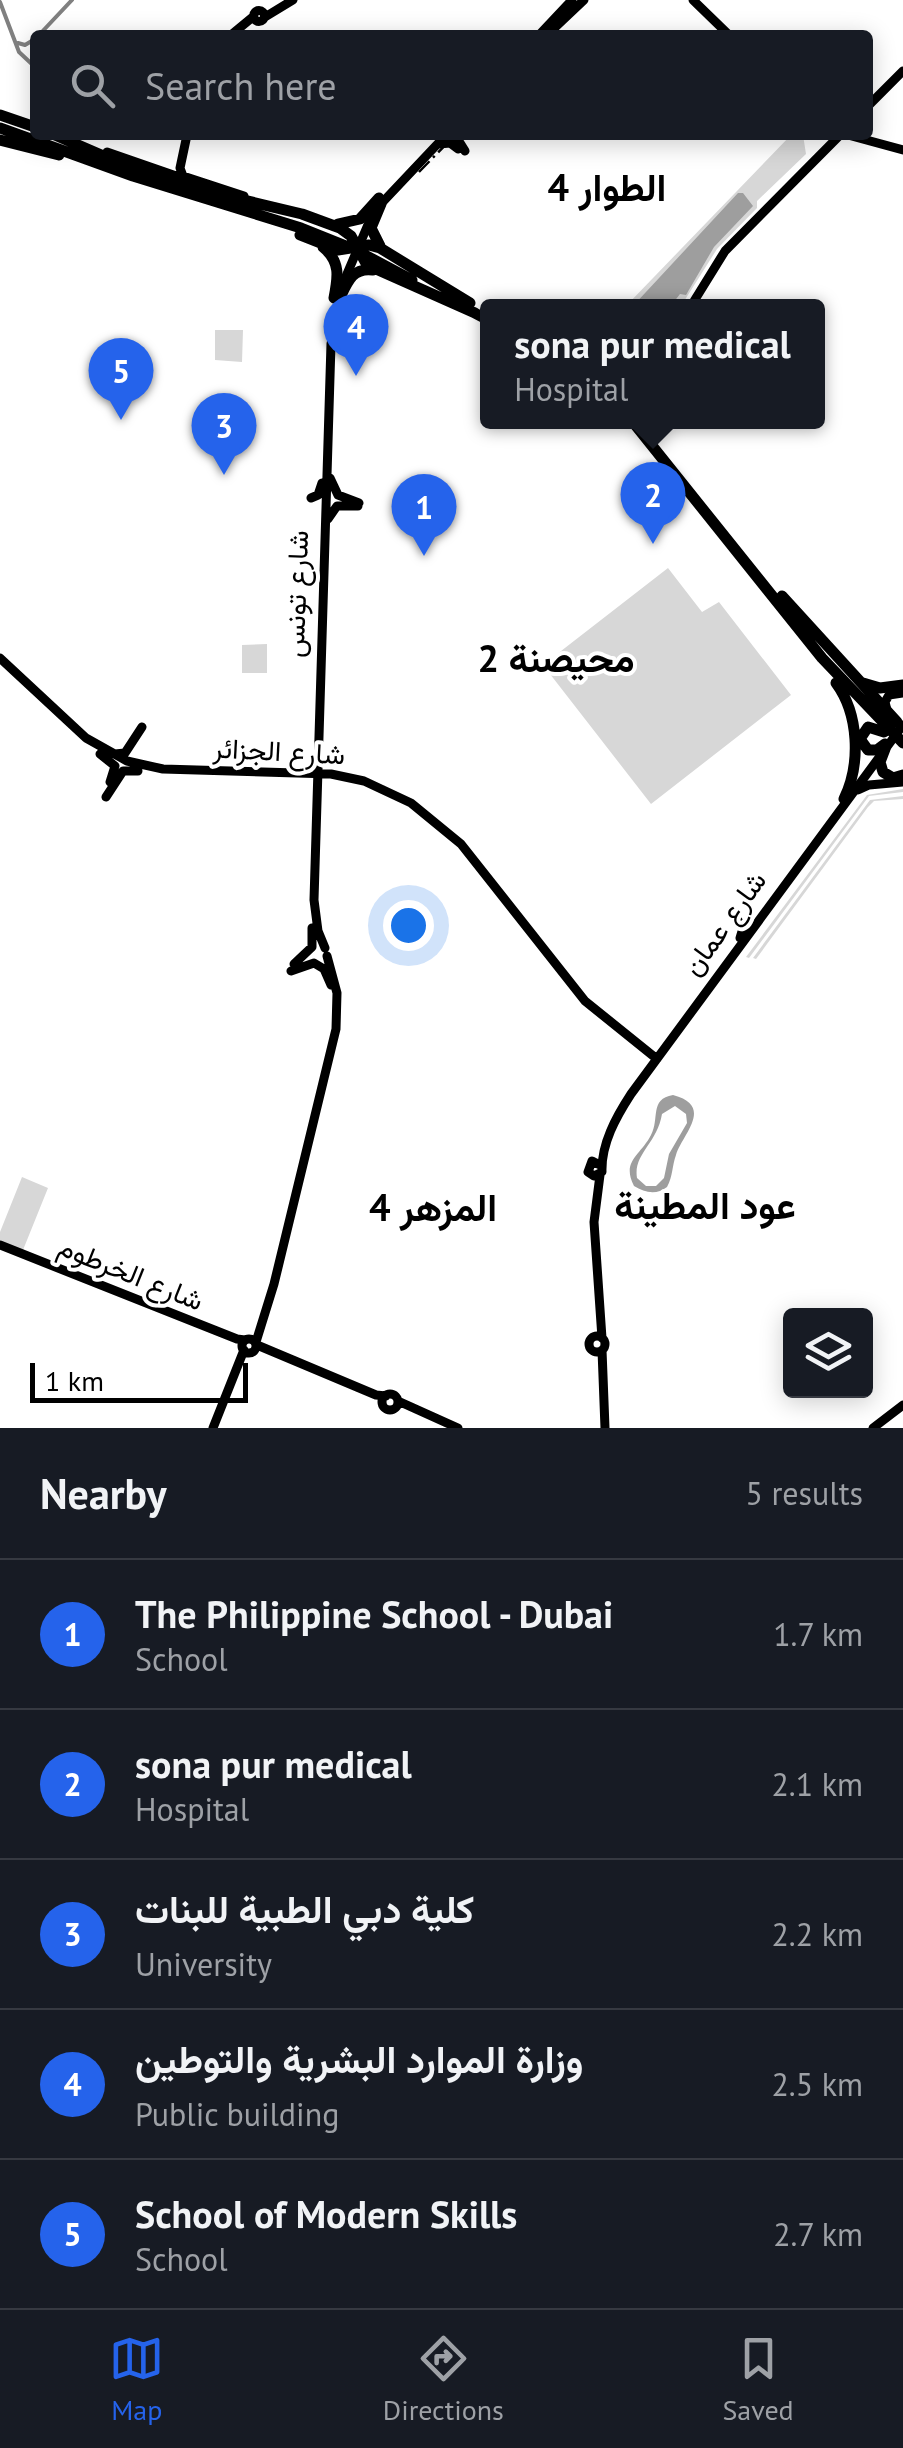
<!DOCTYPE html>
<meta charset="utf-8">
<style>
body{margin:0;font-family:"PT Sans",Vazirmatn,sans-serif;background:#242831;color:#f1f3f6}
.controls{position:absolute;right:30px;bottom:30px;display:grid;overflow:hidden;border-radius:10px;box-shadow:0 5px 25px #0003}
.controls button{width:90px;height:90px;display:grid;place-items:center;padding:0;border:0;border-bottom:2px solid #363941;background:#171b24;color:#f1f3f6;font:50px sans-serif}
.scale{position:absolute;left:30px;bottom:25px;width:218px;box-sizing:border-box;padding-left:10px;border:5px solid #000;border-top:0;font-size:28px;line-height:35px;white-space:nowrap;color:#000;-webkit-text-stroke:8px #fff;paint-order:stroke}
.you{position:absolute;left:408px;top:925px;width:35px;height:35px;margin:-25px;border:8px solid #fff;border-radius:50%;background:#1a73e8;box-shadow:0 0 0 15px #1a73e833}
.badge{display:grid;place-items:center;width:65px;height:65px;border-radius:50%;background:#2563eb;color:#fff;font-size:32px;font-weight:700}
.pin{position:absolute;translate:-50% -82px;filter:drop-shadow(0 2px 5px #0008)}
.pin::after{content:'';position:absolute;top:52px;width:35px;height:30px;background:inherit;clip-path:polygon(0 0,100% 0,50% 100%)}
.popup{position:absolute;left:480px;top:299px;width:345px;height:130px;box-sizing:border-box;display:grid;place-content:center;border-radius:10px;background:#171b24;filter:drop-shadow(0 2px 8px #0005);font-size:32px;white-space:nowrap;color:#9ea1a6}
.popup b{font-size:38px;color:#f1f3f6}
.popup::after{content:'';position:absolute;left:50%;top:100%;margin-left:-20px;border:20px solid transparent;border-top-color:#171b24}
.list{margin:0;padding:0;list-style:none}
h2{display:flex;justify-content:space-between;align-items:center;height:130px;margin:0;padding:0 40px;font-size:42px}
h2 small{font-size:32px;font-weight:400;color:#9ea1a6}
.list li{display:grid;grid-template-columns:65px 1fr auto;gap:30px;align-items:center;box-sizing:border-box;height:150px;padding:0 40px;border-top:2px solid #363941}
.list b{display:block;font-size:38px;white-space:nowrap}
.list p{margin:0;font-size:32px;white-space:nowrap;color:#9ea1a6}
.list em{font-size:32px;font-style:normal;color:#9ea1a6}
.icon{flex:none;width:55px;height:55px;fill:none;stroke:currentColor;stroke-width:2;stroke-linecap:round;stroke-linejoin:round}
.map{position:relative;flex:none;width:903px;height:1428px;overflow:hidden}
.search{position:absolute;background:#171b24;box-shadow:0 5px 25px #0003;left:30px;right:30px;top:30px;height:110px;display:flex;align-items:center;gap:25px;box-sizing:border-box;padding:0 35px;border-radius:10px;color:#9ea1a6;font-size:38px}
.sheet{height:880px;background:#171b24}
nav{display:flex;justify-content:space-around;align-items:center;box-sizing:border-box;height:140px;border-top:2px solid #363941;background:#171b24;font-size:28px;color:#9ea1a6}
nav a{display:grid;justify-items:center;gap:5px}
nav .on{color:#2563eb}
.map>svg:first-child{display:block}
</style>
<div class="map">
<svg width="903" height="1428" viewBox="0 0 903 1428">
<rect width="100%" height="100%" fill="#fff"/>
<path fill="#d7d7d7" d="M791,135H803L806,154L757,201V208L717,249L681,306H626Z
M215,330H243L242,362L215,360Z
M668,568L702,612L719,602L791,695L651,804L543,665Z
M267,644V673H242V645Z
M903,789V792L869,796L749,958L746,957L867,795Z
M903,796V799L874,801L868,807L756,959L753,958L870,800Z
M22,1177L48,1188L23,1250L0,1241V1232Z"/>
<path fill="#9e9e9e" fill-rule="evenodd" d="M738,193H743L753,206L714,247L686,295L680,294L673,303L674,306H633Z
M673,1095C715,1106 682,1135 676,1155C672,1166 673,1176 667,1187C657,1195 645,1193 634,1186C621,1161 641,1155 651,1135C660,1119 649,1099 673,1095ZM675,1106L686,1114L687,1123L669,1154L664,1178L656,1186H646L637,1178C633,1154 657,1144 662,1114Z"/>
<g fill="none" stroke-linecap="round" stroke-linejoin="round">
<path stroke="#808080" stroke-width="4" d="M0,2L19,52L35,67
M39,35L72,0
M18,43L25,45L35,39"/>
<path stroke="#000" stroke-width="9" d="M693,0L729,35
M253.5 16a5.5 5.5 0 1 1 11 0a5.5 5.5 0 1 1-11 0Z
M265,17L293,0
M231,35L254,16
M539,35L572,0
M547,35L584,0
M868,106L903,71
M187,135L180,168L183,176L244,196
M455,135L465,151
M848,135L903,150
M439,144L450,143L458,149
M107,152L182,178
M378,207L446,135
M691,306L725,251L840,135
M330,478L338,495L359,503
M311,498L318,495L322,483
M328,519L337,506H358
M0,658L86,738L127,761L163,769L331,774L364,781L411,803L461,844L585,1001L657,1059
M887,710L885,702L889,695L903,693
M100,754L115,766L110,782
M115,754L125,753L142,727
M858,790L869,785L903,782
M106,797L123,771H138
M737,919L743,928L740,938
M325,948L318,931L314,900L331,344L344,281L370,220
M294,964L312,947V928
M291,971L314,963L324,969L331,985
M602,1166L592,1161L588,1172L594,1176L602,1172C601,1144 616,1117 631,1094L903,725
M600,1175L594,1222L602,1338
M0,1245L237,1339L245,1340
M589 1344a8 8 0 1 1 16 0a8 8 0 1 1-16 0Z
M242 1346a7 7 0 1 1 14 0a7 7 0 1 1-14 0Z
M256,1342L274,1284L336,1029L337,993L327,956
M257,1345L376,1395L386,1396
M602,1350L605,1428
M382 1402a8 8 0 1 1 16 0a8 8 0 1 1-16 0Z
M398,1401L458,1428
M213,1428L244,1350
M873,1428L903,1405"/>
<path stroke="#000" stroke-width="11" d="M0,115L35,127
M0,128L133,176L301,228L346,246
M55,135L122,164
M0,140L59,155
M116,162L241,202
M235,198L302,214L340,228L351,236L367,265L475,313
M338,224L360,219L379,198
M300,235L338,250L369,245L380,248L470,303
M380,246L371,228L381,204
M323,247C341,262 338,277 334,298
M363,254L412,280
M339,300C347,283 352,267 373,270
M469,310L488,320
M633,422L822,658L903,743
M782,596L897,722
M836,683C859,714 861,764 844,799
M863,683L880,688L903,685
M884,732L868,727L860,739L868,750H877L885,744
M885,749L880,762L883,772L893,778L903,775"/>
<path stroke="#000" stroke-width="2.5" stroke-dasharray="15 5 2.5 5" stroke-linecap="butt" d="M551,35L586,0
M419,172L455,135"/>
</g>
<g text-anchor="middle" stroke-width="8" stroke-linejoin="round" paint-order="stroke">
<g font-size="28" fill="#000" stroke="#fff">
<text transform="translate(296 594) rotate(-88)" y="10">شارع تونس</text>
<text transform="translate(279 751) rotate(3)" y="10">شارع الجزائر</text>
<text transform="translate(724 923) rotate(-54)" y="10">شارع عمان</text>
<text transform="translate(131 1273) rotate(22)" y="10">شارع الخرطوم</text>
</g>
<g font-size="38" font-weight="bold" fill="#000" stroke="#fff">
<text x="607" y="201">الطوار 4</text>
<text x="556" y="672">محيصنة 2</text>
<text x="705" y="1219">عود المطينة</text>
<text x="433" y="1221">المزهر 4</text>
</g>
</g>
</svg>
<div class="controls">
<button><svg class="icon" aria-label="layers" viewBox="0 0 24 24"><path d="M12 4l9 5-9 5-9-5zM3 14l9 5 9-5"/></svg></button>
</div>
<div class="scale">1 km</div>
<div class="you"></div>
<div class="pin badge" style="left:424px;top:556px">1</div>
<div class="pin badge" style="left:653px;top:544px">2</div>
<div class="popup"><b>sona pur medical</b>Hospital</div>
<div class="pin badge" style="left:224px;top:475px">3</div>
<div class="pin badge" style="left:356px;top:376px">4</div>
<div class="pin badge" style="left:121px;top:420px">5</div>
<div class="search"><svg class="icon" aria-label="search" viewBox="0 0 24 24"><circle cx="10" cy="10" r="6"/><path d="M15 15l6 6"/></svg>Search here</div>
</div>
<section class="sheet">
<h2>Nearby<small>5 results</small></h2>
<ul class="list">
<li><span class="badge">1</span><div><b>The Philippine School - Dubai</b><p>School</p></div><em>1.7 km</em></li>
<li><span class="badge">2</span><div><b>sona pur medical</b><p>Hospital</p></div><em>2.1 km</em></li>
<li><span class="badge">3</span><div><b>كلية دبي الطبية للبنات</b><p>University</p></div><em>2.2 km</em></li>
<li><span class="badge">4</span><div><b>وزارة الموارد البشرية والتوطين</b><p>Public building</p></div><em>2.5 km</em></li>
<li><span class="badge">5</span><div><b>School of Modern Skills</b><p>School</p></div><em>2.7 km</em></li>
</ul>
</section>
<nav>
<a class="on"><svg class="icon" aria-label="map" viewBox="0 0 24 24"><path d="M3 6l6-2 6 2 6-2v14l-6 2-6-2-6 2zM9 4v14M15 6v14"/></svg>Map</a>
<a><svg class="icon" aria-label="directions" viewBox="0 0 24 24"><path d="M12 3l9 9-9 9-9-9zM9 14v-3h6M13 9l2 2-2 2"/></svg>Directions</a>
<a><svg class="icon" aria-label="saved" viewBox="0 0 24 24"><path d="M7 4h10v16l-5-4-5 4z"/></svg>Saved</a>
</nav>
